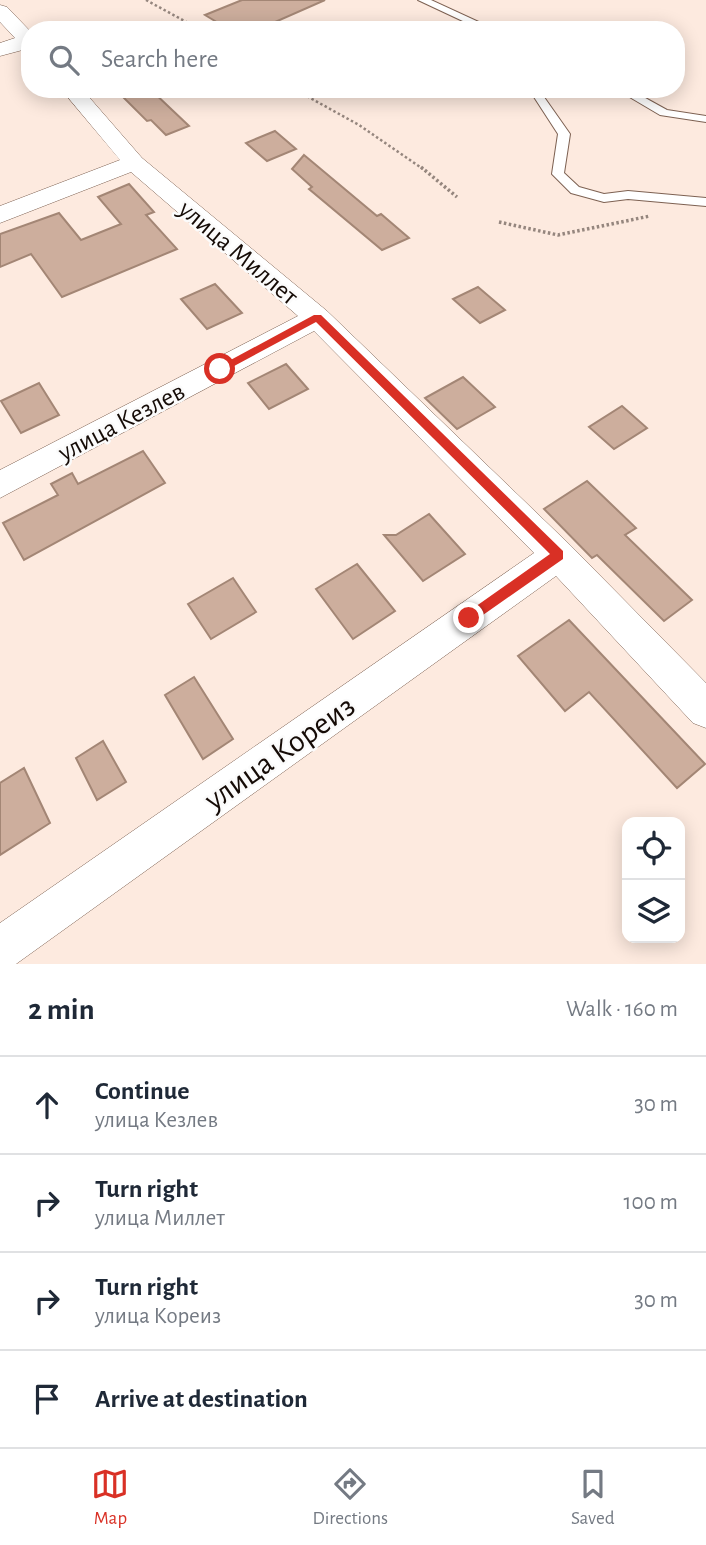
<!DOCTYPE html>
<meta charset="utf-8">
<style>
body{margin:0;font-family:"Alegreya Sans",sans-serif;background:#f2f2f3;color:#1f2937}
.controls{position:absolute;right:21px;bottom:21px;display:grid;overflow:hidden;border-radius:14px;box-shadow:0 4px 18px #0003}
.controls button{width:63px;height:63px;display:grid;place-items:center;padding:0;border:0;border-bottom:2px solid #e0e1e3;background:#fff;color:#1f2937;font:35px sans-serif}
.stop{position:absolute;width:21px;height:21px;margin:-16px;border:5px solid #d93025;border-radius:50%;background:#fff}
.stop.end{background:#d93025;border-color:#fff;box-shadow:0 2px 7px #0008}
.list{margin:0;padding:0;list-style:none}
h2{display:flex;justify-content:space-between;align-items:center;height:91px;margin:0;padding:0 28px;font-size:30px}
h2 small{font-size:23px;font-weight:400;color:#747a83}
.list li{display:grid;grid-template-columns:46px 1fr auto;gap:21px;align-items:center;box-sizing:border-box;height:98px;padding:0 28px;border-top:2px solid #e0e1e3}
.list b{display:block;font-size:26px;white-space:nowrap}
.list p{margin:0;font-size:23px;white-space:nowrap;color:#747a83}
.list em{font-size:23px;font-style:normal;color:#747a83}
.icon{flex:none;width:38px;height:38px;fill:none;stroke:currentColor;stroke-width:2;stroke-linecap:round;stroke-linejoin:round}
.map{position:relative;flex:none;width:706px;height:964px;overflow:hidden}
.search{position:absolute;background:#fff;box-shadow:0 4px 18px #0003;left:21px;right:21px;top:21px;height:77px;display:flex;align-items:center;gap:18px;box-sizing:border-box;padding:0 24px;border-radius:28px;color:#747a83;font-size:26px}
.sheet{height:483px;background:#fff}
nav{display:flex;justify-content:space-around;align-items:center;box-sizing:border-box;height:98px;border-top:2px solid #e0e1e3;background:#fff;font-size:19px;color:#747a83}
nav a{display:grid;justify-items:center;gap:4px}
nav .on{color:#d93025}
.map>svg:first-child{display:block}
</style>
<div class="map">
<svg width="706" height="964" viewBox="0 0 706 964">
<rect width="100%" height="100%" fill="#fdeadf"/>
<path fill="#cdae9d" stroke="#a38675" stroke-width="2" d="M242,0H325L257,30H230L205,15Z
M115,89H150L189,126L166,135L151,120L147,121Z
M275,131L296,149L267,161L246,143Z
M304,155L377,216L381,214L409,238L382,250L309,189L312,187L292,169Z
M129,184L154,212L146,215L177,249L62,297L31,254L0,267V234L59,213L81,240L121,224L98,197Z
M215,284L242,313L207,329L181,299Z
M478,287L505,310L480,323L453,299Z
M286,364L308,389L269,409L248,383Z
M463,377L495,407L457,429L425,398Z
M39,383L59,415L21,433L1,401Z
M622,406L647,428L614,449L589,427Z
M143,451L165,483L24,560L3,523L58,495L51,484L72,473L78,484Z
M587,481L636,528L625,535L692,600L664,621L597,555L592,558L544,509Z
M429,514L465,554L423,581L384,535H396Z
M357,564L395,611L353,639L316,589Z
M233,578L256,612L211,639L188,604Z
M569,620L705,764L677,788L589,692L565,711L518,656Z
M194,677L233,739L203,759L165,695Z
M103,741L126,782L97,800L76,758Z
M24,768L50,823L0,855V783Z"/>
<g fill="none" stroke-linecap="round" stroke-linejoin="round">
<g stroke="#7d6152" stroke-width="2">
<path id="lane" d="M418,0H431L496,30H482Z
M536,89H546L544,97L570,134L564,173L579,187L604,194L628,191L706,198V206L628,199L604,202L571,193L552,174L558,134L534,97Z
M616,89H629L667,110L706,116V122L660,115Z"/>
</g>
<g stroke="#7d6152" stroke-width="1">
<path id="street" d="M0,5L7,7L30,31V48L0,56V43L15,38L0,22Z
M61,89H82L142,158L327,311L570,545L706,683V728L693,723L556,576L16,964H0V923L534,553L314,331L0,498V470L298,316L131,172L0,223V206L120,160Z"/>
</g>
<path stroke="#95867e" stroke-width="2.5" stroke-dasharray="2.5 2.5" stroke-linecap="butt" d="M146,0L201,30
M294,89L359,125L423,169"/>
<path stroke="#95867e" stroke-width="3.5" stroke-dasharray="2.5 2.5" stroke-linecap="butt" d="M421,167L457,197
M499,222L558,235L650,216"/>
<use href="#lane" fill="#fff" fill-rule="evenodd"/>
<use href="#street" fill="#fff" fill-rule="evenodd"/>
</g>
<path fill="#d93025" d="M314,315H321L563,551V559L473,622H465V614L550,554L316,322L223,372L214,369Z"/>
<g text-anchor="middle" stroke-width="5" stroke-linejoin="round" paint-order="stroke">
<g font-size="26" fill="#150b06" stroke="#fbfbfb">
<text transform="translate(239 252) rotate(40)" y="9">улица Миллет</text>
<text transform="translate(121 421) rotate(-28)" y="9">улица Кезлев</text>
</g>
<g font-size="32" fill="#150b06" stroke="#fbfbfb">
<text transform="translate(279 752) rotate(-35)" y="11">улица Кореиз</text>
</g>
</g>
</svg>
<div class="controls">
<button><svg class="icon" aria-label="locate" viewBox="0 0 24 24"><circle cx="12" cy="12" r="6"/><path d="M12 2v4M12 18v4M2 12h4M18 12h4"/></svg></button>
<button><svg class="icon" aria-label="layers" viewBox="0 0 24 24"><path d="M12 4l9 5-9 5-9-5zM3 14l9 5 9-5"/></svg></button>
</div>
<div class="stop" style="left:220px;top:369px"></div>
<div class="stop end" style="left:469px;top:618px"></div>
<div class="search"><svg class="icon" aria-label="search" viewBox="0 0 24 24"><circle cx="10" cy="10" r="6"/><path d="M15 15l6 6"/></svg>Search here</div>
</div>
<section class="sheet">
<h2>2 min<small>Walk · 160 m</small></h2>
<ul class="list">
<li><svg class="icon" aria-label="ahead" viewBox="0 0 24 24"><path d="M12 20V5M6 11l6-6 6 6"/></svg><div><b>Continue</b><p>улица Кезлев</p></div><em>30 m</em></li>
<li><svg class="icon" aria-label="right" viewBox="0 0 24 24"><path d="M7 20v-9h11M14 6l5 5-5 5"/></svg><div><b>Turn right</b><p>улица Миллет</p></div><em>100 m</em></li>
<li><svg class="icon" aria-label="right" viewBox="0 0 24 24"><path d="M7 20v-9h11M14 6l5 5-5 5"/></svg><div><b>Turn right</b><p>улица Кореиз</p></div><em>30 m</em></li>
<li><svg class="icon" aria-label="arrive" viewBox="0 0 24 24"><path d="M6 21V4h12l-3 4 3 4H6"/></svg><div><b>Arrive at destination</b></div></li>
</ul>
</section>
<nav>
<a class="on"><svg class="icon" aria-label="map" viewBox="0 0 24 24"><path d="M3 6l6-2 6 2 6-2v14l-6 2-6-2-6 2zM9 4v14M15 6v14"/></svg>Map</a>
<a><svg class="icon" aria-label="directions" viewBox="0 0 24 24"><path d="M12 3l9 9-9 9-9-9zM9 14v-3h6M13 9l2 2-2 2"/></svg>Directions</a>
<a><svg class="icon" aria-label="saved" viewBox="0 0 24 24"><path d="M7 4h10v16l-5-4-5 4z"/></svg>Saved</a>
</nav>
